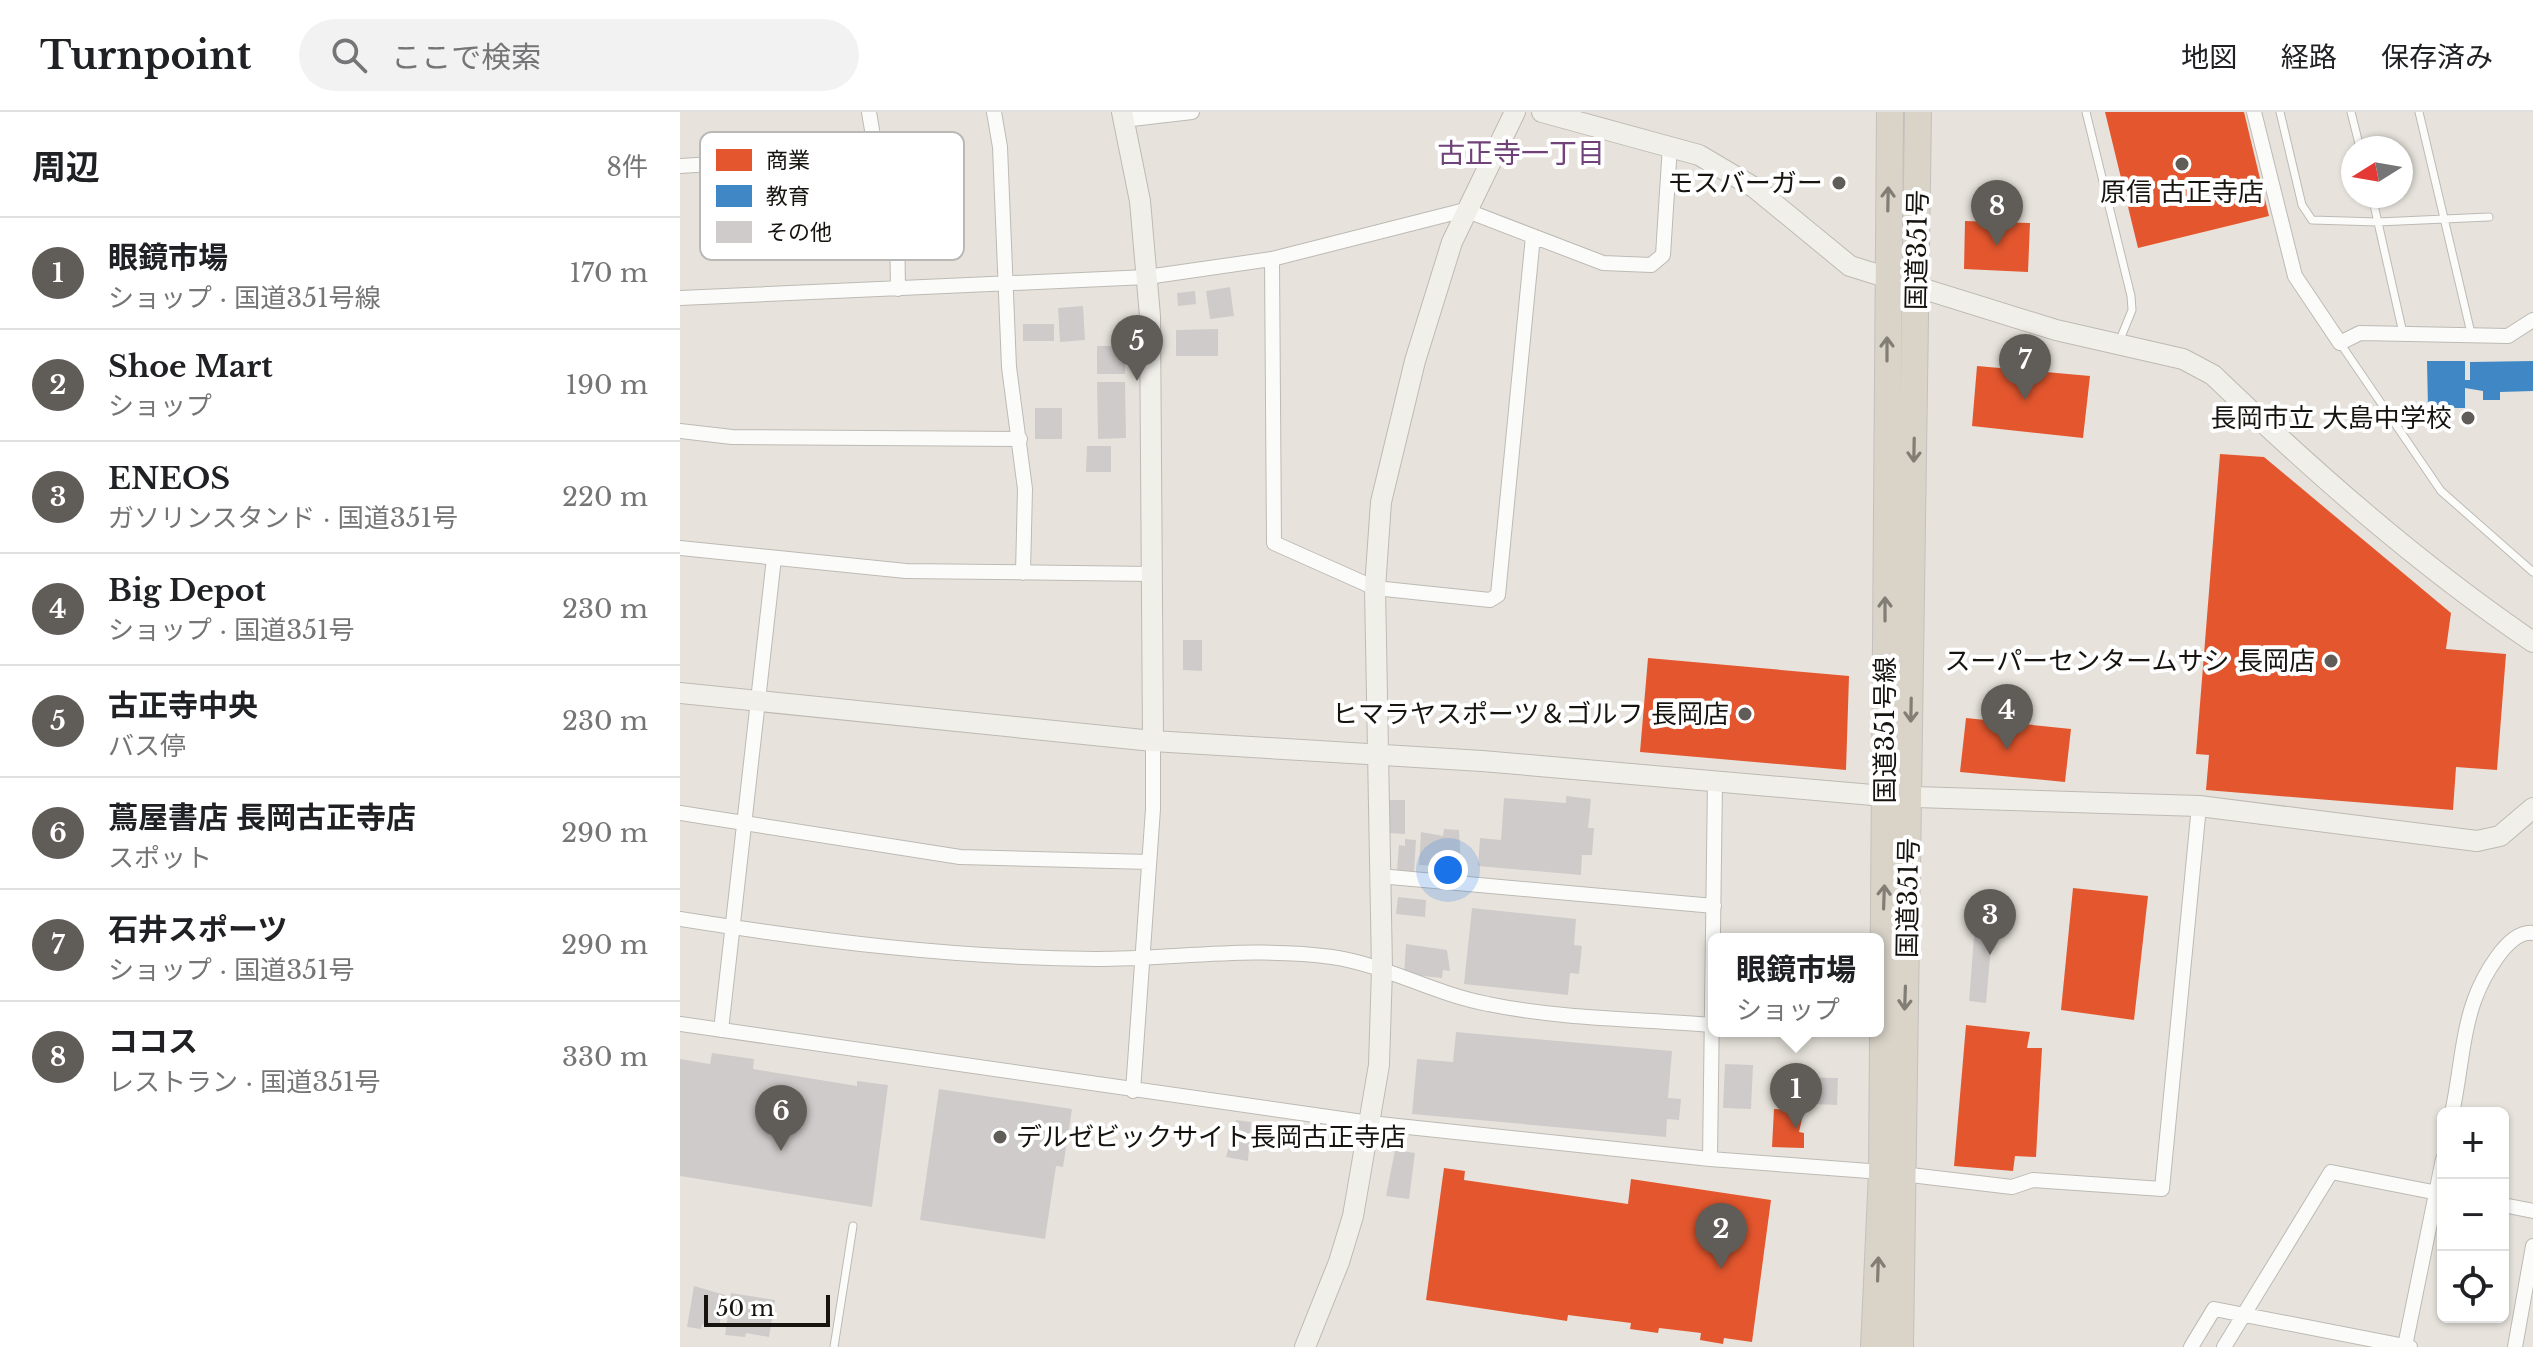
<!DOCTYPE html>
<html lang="ja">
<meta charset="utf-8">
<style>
body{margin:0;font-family:"Libre Baskerville","Noto Sans JP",serif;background:#f2f2f2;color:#202124}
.controls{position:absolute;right:24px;bottom:24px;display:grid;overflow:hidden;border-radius:12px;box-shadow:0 2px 6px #0004}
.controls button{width:72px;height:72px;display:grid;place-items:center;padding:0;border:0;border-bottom:2px solid #e0e0e0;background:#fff;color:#202124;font:40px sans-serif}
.compass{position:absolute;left:1661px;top:24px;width:72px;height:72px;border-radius:50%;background:#fff;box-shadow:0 2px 6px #0004;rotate:259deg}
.scale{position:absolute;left:24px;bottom:20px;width:126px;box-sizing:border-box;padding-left:8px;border:4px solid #171410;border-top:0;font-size:22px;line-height:28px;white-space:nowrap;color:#171410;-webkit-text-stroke:6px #fff;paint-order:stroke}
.you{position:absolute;left:768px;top:758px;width:28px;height:28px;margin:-20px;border:6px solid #fff;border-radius:50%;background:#1a73e8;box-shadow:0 0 0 12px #1a73e833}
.badge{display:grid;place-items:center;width:52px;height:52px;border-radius:50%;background:#605c57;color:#fff;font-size:26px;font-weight:700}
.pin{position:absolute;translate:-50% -66px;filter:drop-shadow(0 2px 4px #0008)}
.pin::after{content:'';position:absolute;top:42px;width:28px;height:24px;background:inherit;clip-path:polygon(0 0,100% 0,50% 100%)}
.popup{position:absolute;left:1028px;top:821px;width:176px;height:104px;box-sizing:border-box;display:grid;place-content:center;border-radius:12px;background:#fff;filter:drop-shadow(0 2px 6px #0005);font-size:26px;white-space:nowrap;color:#757577}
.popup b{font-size:30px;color:#202124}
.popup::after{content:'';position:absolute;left:50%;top:100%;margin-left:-16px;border:16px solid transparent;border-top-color:#fff}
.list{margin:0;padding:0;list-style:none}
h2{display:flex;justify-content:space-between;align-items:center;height:104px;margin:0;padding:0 32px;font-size:34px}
h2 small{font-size:26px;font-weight:400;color:#757577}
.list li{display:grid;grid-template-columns:52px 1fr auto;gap:24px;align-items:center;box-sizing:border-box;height:112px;padding:0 32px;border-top:2px solid #e0e0e0}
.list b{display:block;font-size:30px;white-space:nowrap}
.list p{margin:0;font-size:26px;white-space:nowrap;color:#757577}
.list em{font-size:26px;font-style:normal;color:#757577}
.icon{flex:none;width:44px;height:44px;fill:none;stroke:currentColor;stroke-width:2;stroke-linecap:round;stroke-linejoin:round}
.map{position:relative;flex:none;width:1853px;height:1235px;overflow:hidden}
header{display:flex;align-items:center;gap:48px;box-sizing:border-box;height:112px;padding:0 40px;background:#fff;border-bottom:2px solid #e0e0e0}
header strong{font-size:38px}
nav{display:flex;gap:44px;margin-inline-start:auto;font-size:28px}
.search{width:560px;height:72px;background:#f2f2f2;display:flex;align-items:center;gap:20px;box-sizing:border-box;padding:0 28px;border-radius:44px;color:#757577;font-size:30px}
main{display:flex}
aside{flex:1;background:#fff}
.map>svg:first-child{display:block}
</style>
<header>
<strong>Turnpoint</strong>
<div class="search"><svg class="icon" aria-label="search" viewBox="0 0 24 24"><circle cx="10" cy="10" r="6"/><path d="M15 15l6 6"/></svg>ここで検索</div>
<nav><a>地図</a><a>経路</a><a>保存済み</a></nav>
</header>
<main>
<aside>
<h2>周辺<small>8件</small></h2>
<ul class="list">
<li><span class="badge">1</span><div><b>眼鏡市場</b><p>ショップ · 国道351号線</p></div><em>170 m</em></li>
<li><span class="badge">2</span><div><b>Shoe Mart</b><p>ショップ</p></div><em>190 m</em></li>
<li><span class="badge">3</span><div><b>ENEOS</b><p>ガソリンスタンド · 国道351号</p></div><em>220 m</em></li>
<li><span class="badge">4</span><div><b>Big Depot</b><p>ショップ · 国道351号</p></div><em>230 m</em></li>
<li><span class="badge">5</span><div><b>古正寺中央</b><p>バス停</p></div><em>230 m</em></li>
<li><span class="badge">6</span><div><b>蔦屋書店 長岡古正寺店</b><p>スポット</p></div><em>290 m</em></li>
<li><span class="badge">7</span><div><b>石井スポーツ</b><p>ショップ · 国道351号</p></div><em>290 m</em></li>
<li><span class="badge">8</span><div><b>ココス</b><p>レストラン · 国道351号</p></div><em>330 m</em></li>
</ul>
</aside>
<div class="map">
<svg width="1853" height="1235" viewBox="0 0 1853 1235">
<rect width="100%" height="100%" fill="#e7e3dc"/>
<path fill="#e4572e" d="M1425,0H1564L1589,104L1458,136Z
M1285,109L1350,111L1348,160L1284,157Z
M1297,254L1410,264L1403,326L1292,314Z
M1540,342L1584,345L1771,501L1766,537L1826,542L1817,658L1776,655L1773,698L1526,678L1529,643L1516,642Z
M968,546L1169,564L1166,658L960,640Z
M1286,606L1391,617L1385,670L1280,660Z
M1393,776L1468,784L1454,908L1381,898Z
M1286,913L1350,920L1347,936H1362L1356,1045L1335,1044L1333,1059L1274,1054Z
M1094,997L1124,998L1119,1020L1124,1021V1036L1092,1035Z
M764,1056L785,1059L784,1068L948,1092L951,1067L1091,1088L1072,1230L1044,1226L1043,1232L1020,1228L1021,1221L979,1216L978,1221L950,1217L951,1211L888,1203L887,1209L746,1188Z"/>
<path fill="#3f88c5" d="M1747,249H1785V268H1790V250L1853,249V279L1820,280V288H1803V279L1785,276V296H1748Z"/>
<path fill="#cecbca" d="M550,175L554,204L530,207L526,179Z
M515,179L516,192L498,194L497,181Z
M403,194L405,228L380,230L378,196Z
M343,212H374V229H343Z
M538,217V244H496V218Z
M417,234H445V262H417Z
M417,270H445L446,326L418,327Z
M355,296H382V327H355Z
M407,334H431V360H406Z
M503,528H522V559L503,558Z
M886,684L911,687L908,716H914L912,743H902L901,763L798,754L800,726L821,728L824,686L886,691Z
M709,688H725V722L709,721Z
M764,717L779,718L781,752H774V755L739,753L741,720L763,724Z
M725,727L736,728L734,760L717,758L719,733L725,734Z
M718,785L746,788L745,805L716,802Z
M792,796L896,807L894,833L902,834L899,862L890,861L888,883L784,872Z
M1296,800L1314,801L1306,891L1289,889Z
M726,832L767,838L770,859L763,858L762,866L724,862Z
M776,920L992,939L988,986L1001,987L999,1008L987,1007L986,1025L732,1002L737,947L773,950Z
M32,941L74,947L73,957L177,974V969L208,973L192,1095L0,1064V947L30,952Z
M1045,952L1073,953L1071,997L1043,996Z
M1113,965L1158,966L1157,993L1112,991Z
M259,977L392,997L383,1055L376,1054L365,1127L240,1108Z
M556,1008L571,1010L568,1049L546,1045Z
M579,1011L596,1015L595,1022L577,1019Z
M715,1038L735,1041L729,1087L706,1084Z
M14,1174L45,1183L39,1215L22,1212L21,1217L7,1215Z
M51,1181L95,1188L89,1225L66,1221L65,1225L45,1223Z"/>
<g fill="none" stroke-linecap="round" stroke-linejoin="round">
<g stroke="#bdbab4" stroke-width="9">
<path id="lane" d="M1406,0L1451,184L1452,198L1439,230
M1600,0L1622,93L1632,108L1698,110L1809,105
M1671,0L1680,36
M1739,0L1791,221
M1692,84L1723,221
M1660,231L1761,379L1853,460
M154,1235L173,1114"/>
</g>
<g stroke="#bdbab4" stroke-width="16">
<path id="street" d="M189,0L196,42L217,115L218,177
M314,0L320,35L329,255L345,377L343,461
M1574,0L1615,164L1660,231L1680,221L1828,224L1853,208
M443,8L512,0
M0,54L196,42
M592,147L594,431L695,476L810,488L818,483L853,124
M0,186L467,165L592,147L785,98L923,151L971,153L983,143L990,33
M0,319L52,325L340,327
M0,436L226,459L472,462
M0,701L280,745L469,750
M699,764L1034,794
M0,807C138,829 276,846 416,847C493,847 575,834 652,845C706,853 754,882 808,892C880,907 958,907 1031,913
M0,912L690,1011L1030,1047L1202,1060
M41,918L94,446
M453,979L473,697V629
M1772,1001C1780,965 1782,923 1794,889C1802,867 1827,818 1853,821
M1030,1047L1035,669
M1222,1062L1332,1075L1353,1068L1482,1077L1519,694
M1823,1093L1853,1099
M1725,1234L1763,1047
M1511,1235L1534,1197L1730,1235
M1544,1235L1651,1060L1763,1082
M1835,1235L1853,1134"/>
</g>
<g stroke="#bdbab4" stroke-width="22">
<path id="secondary" d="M442,0L460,89L470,204L473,629
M862,0L1019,43L1075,76L1170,154L1376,218L1503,247L1533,263C1634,360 1737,451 1853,530
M0,581L473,629L802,649L1204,684L1519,694L1797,729L1820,724L1853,696
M625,1235L659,1150L673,1104L699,953L702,857L695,476L701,390L735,249L772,130L835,0"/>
</g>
<g stroke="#c3c1be" stroke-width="28">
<path id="highway" d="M1194,1235L1202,1060L1210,0
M1220,1235L1238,0"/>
</g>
<use href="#lane" stroke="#fbfbfa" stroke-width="7"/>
<use href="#street" stroke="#fbfbfa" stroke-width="14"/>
<use href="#secondary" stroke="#f1efea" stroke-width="20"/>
<use href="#highway" stroke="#d9d3c8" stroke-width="26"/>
</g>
<defs><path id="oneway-shaft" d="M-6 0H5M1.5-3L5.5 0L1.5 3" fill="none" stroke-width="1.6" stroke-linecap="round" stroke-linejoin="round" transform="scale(2)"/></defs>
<g stroke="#827d75">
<use href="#oneway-shaft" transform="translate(1208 87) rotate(-89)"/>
<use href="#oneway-shaft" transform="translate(1207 237) rotate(-90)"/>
<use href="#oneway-shaft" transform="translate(1234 338) rotate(91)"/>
<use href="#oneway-shaft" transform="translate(1205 497) rotate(-90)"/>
<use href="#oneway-shaft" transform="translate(1231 598) rotate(91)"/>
<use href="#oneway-shaft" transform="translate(1204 785) rotate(-88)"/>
<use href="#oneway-shaft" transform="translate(1225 886) rotate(92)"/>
<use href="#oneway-shaft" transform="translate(1198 1157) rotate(-88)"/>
</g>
<g fill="#605c57" stroke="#fff" stroke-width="3">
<circle cx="1502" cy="52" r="8"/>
<circle cx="1159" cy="71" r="8"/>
<circle cx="1788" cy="306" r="8"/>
<circle cx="1651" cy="549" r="8"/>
<circle cx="1065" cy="602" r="8"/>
<circle cx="320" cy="1025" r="8"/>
</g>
<g text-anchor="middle" stroke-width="8" stroke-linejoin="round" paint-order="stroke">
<g font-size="26" fill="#171410" stroke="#fff" text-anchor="end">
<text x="1143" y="80">モスバーガー</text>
<text x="1502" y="89" text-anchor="middle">原信 古正寺店</text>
<text x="1772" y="315">長岡市立 大島中学校</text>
<text x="1635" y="558">スーパーセンタームサシ 長岡店</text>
<text x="1049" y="611">ヒマラヤスポーツ＆ゴルフ 長岡店</text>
<text x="336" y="1034" text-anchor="start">デルゼビックサイト長岡古正寺店</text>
</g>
<g font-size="26" fill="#171410" stroke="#fff">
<text transform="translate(1237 138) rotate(-89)" y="9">国道351号</text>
<text transform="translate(1205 618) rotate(-90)" y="9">国道351号線</text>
<text transform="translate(1228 786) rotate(-89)" y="9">国道351号</text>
</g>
<g font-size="28" fill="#6f4279" stroke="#fff">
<text x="841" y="51">古正寺一丁目</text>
</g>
</g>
<rect x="20" y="20" width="264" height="128" rx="12" fill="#fff" stroke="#b9b8b7" stroke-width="2"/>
<rect x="36" y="37" width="36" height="22" fill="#e4572e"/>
<rect x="36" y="73" width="36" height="22" fill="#3f88c5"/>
<rect x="36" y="109" width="36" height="22" fill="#cecbca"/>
<g font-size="22" fill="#171410">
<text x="86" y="56">商業</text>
<text x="86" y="92">教育</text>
<text x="86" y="128">その他</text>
</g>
</svg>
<div class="controls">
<button>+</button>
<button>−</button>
<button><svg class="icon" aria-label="locate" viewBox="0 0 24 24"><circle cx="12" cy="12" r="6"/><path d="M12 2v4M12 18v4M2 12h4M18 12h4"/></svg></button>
</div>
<svg class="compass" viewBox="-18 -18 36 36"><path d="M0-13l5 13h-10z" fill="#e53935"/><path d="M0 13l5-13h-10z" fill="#757577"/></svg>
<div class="scale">50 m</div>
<div class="you"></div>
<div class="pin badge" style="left:1116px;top:1017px">1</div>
<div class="popup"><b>眼鏡市場</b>ショップ</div>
<div class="pin badge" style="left:1041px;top:1157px">2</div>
<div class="pin badge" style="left:1310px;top:843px">3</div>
<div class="pin badge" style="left:1327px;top:638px">4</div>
<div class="pin badge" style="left:457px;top:269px">5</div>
<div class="pin badge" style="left:101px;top:1039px">6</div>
<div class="pin badge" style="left:1345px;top:288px">7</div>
<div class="pin badge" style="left:1317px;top:134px">8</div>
</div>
</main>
